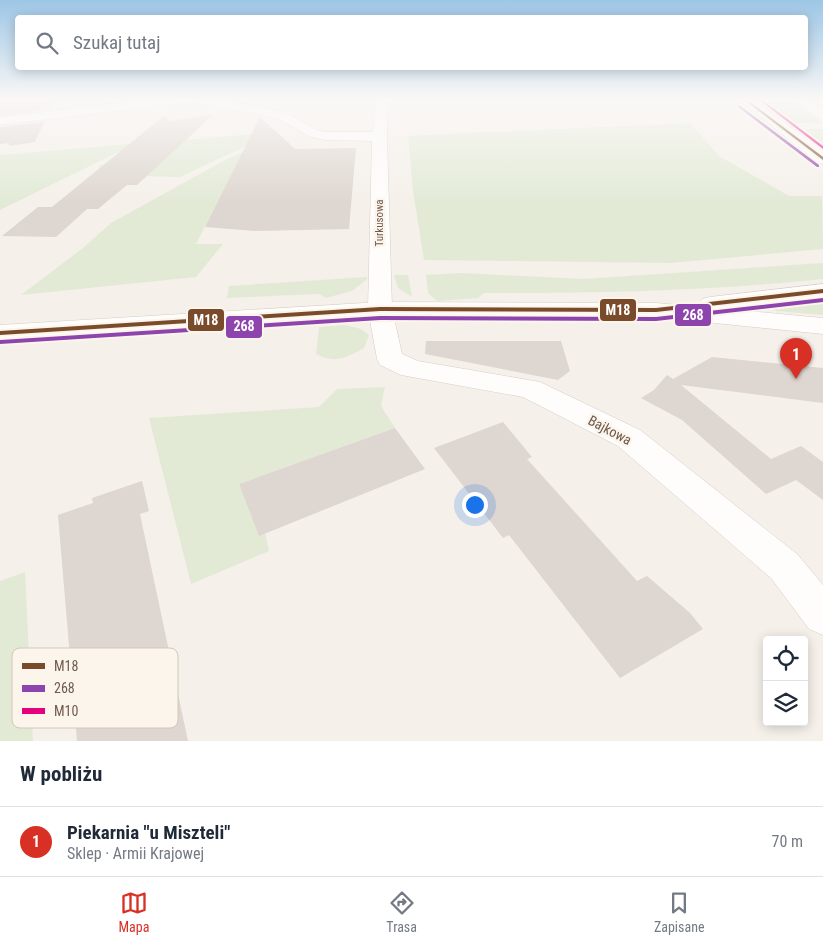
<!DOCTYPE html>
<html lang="pl">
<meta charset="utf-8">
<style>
body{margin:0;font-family:"Roboto Condensed",sans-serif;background:#f2f2f3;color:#1f2937}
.controls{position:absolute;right:15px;bottom:15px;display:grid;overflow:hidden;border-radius:5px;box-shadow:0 2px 12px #0003}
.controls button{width:45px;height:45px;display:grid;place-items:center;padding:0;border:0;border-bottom:1px solid #e0e1e3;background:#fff;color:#1f2937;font:25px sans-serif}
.you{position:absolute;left:474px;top:504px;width:18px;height:18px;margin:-12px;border:4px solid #fff;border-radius:50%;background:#1a73e8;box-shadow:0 0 0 8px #1a73e833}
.badge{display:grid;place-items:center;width:32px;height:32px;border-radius:50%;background:#d93025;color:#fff;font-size:16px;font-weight:700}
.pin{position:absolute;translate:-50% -41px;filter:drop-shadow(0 1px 2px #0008)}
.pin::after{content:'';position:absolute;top:26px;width:18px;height:15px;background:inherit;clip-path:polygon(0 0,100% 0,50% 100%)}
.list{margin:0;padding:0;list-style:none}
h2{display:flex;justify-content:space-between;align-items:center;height:65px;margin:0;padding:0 20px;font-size:21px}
h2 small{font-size:16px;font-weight:400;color:#747a83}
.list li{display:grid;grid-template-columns:32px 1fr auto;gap:15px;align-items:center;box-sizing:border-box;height:70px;padding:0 20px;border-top:1px solid #e0e1e3}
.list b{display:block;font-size:19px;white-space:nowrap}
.list p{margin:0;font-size:16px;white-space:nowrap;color:#747a83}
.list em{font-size:16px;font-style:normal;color:#747a83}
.icon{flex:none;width:28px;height:28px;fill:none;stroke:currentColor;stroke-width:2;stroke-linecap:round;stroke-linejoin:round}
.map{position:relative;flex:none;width:823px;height:741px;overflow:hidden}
.search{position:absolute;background:#fff;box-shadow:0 2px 12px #0003;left:15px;right:15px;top:15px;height:55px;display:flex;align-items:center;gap:12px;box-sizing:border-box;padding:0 18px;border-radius:5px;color:#747a83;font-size:19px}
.sheet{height:135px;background:#fff}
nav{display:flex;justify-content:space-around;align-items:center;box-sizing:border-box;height:70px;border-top:1px solid #e0e1e3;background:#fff;font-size:14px;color:#747a83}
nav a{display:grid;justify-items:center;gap:2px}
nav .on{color:#d93025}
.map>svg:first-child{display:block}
</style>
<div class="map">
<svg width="823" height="741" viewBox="0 0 823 741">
<rect width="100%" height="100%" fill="#f5f0ea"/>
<path fill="#e2ead6" d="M752,99H787L823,123H787Z
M690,123L719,156L789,196H822L823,249L671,263L424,260L413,191L408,136Z
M795,129H823V149Z
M280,130L180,177L142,176L97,167L157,142L244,135Z
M141,143L110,156L0,210V155Z
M260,145L241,165H236L196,244H223L196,277L21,295L83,248L111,223L225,160Z
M823,263V279C710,291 597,293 484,293L478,298L437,301L428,293L426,275L461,273L584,279Z
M394,275H408L412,297L398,288Z
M367,277V279L352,291L326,298L319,294L227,298L229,286Z
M823,299V315L776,311L769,307L774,304Z
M345,325L361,329L369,335L364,348C346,358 335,364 316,354L319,327Z
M385,387L381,406L395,428L239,484L259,535L265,533L269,551L191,584L149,418L319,407L337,389Z
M25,572L33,741H0V581Z"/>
<path fill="#ded6d0" d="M0,99H53L49,109L0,115Z
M165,115L169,121L213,115L137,185H127L98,209H87L56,237L2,236L38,207H55H52Z
M260,117L295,149L356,148L349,229L255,231L205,227Z
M44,122L35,142L9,146V143L0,144V127Z
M426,341H561L570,371L558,380L425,354Z
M712,357L823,368V403L681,385L771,459L801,446L823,462V500L796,480L766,494L682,420L641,398L654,390L667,375L673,379Z
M503,422L532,457L527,459L637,581L647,576L690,613L703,629L620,678L509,535L503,538L434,448Z
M395,428L425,469L259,536L239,484Z
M142,481L149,511L140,514L188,741H77L58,515L93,503L92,498Z"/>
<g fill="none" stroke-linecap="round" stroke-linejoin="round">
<g stroke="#d4cdc8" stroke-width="1">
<path id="minor" d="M153,99H218L285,112L316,130L325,132H373L376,99H388L387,137L392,309L402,354L418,361L540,382L640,430L797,554L823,585V635L809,629L771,578L618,446L523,397L401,375L380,365L377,359L368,309L372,141L325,140L311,137L276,118L192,102L0,125V117Z"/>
</g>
<g stroke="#d4cdc8" stroke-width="1">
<path id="tertiary" d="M823,284V298L726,309L823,318V334L656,317L380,316L0,341V325L380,302L656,303L700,307L698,304L702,299L710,297Z"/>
</g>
<g stroke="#d4cdc6" stroke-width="1">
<path id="secondary" d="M738,99H753L823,151V164L817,162Z
M791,99H807L823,109V119L818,118Z"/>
</g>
<use href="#minor" fill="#fefdfc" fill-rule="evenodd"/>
<use href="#tertiary" fill="#fefdfc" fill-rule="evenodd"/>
<use href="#secondary" fill="#fefdfc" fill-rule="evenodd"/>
<g stroke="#fcf5eb" stroke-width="4">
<path id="bus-1" d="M743,99H746L823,157V160Z
M823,289V293L656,312L380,311L0,335V331L380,307L656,308Z"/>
</g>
<g stroke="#fcf5eb" stroke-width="4">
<path id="bus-2" d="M739,105L819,165V167H817L738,107Z
M823,298V302L656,321L380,320L0,344V340H1L380,316L656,317Z"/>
</g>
<g stroke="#fcf5eb" stroke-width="4">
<path id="bus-3" d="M758,99H761L823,146V149Z"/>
</g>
<use href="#bus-1" fill="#7a4b2a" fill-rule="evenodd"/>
<use href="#bus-2" fill="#8e44ad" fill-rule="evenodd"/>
<use href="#bus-3" fill="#e5007d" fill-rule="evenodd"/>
</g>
<linearGradient id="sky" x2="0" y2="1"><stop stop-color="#9dc6e6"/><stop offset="0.49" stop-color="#faf8f6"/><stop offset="1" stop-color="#faf8f6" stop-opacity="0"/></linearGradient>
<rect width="823" height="203" fill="url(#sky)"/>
<g text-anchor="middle" stroke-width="5" stroke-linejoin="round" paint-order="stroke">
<g font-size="11" fill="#6f594e" stroke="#fcf5eb">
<text transform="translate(379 223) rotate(-90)" y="4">Turkusowa</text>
</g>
<g font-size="14" fill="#6f594e" stroke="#fcf5eb">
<text transform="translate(610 430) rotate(28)" y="5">Bajkowa</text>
</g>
</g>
<rect x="12" y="648" width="166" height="80" rx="8" fill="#fcf5eb" stroke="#d2c6bc" stroke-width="1"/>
<rect x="22" y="663" width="23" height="6" fill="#7a4b2a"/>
<rect x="22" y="685" width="23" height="7" fill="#8e44ad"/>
<rect x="22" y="708" width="23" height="6" fill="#e5007d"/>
<g font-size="14" fill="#6f594e">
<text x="54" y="671">M18</text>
<text x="54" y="693">268</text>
<text x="54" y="716">M10</text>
</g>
<g stroke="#fcf5eb" stroke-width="2">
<rect x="599" y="298" width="38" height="24" rx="5" fill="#7a4b2a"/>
<rect x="674" y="303" width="38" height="24" rx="5" fill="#8e44ad"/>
<rect x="187" y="308" width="38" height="24" rx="5" fill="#7a4b2a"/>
<rect x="225" y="315" width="38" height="24" rx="5" fill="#8e44ad"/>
</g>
<g font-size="14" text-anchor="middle" font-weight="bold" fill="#fff">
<text x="618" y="315">M18</text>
<text x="693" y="320">268</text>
<text x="206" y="325">M18</text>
<text x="244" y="331">268</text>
</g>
</svg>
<div class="controls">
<button><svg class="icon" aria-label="locate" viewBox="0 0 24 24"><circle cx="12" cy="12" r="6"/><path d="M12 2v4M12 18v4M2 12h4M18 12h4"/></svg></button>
<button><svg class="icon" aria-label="layers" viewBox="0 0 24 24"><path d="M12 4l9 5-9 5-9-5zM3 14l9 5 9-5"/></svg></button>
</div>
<div class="you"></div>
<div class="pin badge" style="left:796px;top:379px">1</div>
<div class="search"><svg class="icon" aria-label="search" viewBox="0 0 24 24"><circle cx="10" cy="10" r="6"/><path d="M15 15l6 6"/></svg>Szukaj tutaj</div>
</div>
<section class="sheet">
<h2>W pobliżu<small></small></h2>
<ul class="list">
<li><span class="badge">1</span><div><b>Piekarnia &quot;u Miszteli&quot;</b><p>Sklep · Armii Krajowej</p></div><em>70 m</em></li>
</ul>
</section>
<nav>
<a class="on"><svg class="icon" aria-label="map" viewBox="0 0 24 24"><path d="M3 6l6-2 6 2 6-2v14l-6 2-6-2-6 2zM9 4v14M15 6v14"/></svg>Mapa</a>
<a><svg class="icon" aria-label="directions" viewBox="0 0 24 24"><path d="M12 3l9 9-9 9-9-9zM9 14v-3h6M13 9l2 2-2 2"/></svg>Trasa</a>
<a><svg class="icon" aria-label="saved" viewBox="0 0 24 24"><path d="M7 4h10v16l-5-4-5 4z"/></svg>Zapisane</a>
</nav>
